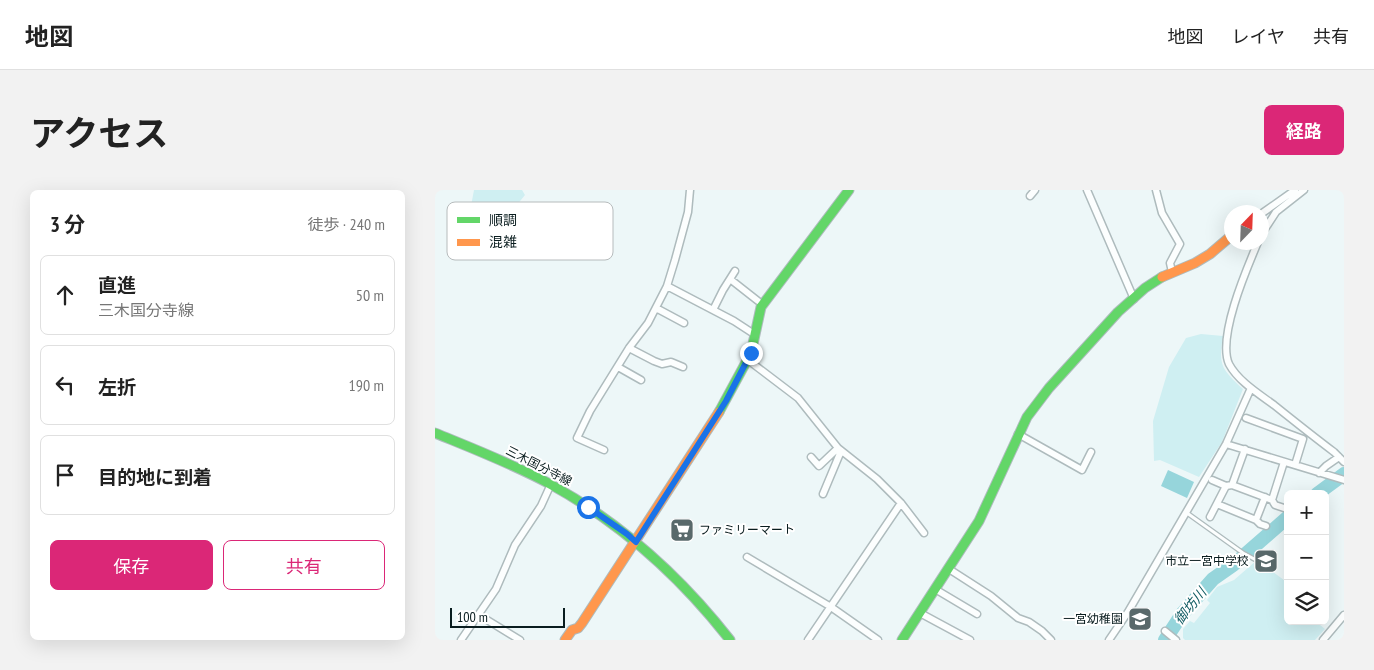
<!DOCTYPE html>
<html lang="ja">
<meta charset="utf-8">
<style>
body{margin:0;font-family:"PT Sans Narrow","Noto Sans JP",sans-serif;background:#f2f2f2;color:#222}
.controls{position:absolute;right:15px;bottom:15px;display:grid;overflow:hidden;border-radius:8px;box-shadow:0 5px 20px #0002}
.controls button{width:45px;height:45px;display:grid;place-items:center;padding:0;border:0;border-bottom:1px solid #e0e0e0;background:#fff;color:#222;font:25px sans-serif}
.compass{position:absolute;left:789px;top:15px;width:45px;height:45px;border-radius:50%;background:#fff;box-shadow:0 5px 20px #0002;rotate:23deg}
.scale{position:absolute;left:15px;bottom:12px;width:115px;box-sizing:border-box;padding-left:5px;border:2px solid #0a1d1f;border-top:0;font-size:14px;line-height:18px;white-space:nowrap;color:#0a1d1f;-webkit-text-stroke:4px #fff;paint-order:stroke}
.stop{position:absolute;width:15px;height:15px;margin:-11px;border:4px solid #1a73e8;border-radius:50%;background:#fff}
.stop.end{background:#1a73e8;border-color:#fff;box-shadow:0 1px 5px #0008}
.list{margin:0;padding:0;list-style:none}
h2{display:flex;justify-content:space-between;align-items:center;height:65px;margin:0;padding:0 20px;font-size:21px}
h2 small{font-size:16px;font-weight:400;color:#767676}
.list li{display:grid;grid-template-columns:32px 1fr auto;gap:15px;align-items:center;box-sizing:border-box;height:80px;margin:0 10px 10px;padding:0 10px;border:1px solid #e0e0e0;border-radius:8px}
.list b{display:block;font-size:19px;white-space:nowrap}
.list p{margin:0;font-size:16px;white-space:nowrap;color:#767676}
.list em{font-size:16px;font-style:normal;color:#767676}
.actions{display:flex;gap:10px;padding:15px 20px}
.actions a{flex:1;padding:11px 0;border:1px solid #db2777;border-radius:8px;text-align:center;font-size:18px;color:#db2777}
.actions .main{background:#db2777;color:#fff}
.icon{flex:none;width:28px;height:28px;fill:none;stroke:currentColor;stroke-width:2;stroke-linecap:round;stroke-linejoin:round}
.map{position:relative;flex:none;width:909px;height:450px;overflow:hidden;border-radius:8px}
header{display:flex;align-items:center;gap:30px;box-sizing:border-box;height:70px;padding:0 25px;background:#fff;border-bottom:1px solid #e0e0e0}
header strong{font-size:24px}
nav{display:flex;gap:28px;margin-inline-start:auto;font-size:18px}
.intro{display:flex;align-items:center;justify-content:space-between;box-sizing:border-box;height:120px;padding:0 30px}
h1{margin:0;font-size:35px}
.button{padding:12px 22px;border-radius:8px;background:#db2777;color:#fff;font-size:18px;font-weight:700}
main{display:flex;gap:30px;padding:0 30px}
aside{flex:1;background:#fff;border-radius:8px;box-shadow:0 5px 20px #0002}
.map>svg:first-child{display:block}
</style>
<header>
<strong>地図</strong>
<nav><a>地図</a><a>レイヤ</a><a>共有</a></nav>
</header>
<div class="intro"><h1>アクセス</h1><a class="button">経路</a></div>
<main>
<aside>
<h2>3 分<small>徒歩 · 240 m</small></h2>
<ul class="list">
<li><svg class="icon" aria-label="ahead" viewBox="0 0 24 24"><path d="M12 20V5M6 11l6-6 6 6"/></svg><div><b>直進</b><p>三木国分寺線</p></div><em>50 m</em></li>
<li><svg class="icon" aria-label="left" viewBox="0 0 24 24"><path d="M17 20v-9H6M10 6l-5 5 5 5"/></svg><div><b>左折</b></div><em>190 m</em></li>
<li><svg class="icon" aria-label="arrive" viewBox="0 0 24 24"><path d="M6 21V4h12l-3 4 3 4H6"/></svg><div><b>目的地に到着</b></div></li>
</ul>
<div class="actions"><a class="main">保存</a><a>共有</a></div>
</aside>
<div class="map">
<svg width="909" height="450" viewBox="0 0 909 450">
<rect width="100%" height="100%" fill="#edf7f8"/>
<path fill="#cfeff2" d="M39,0H87L90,5L53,50L44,53L30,48Z
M766,144L788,146C783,176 787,179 808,199L787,252L764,287L725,270L719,271L718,231L734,177L751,148Z
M822,370L853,393V431H880L890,439L880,450H750L748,448V439L755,431L759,433L775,413L772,410L782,397L799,390Z"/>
<path fill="#96d5db" d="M733,280L759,292L752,308L726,296Z"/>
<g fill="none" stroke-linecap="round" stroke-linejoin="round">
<path stroke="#96d5db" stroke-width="14" d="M882,304L909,284
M730,450L747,424L778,389L798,375L853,327"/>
<g stroke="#aebbbd" stroke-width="5.5">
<path id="lane" d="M752,323L808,363L821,370"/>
</g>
<g stroke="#aebbbd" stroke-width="9">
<path id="street" d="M652,0L699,109
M721,0L727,23L745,54L735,73L737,82
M595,6L600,0
M826,24L860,0
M826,45L841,22L869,0
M823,52C812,78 782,147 794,174C803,191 824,204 839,215C859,231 879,247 899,262L909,272
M295,89L323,111
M232,96L299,131L319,144
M221,118L249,133
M278,120L288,100L300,81
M194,158L219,171L227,174L236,172L248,177
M313,170L363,208L403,258L442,289L466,313L489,343
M183,177L206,190
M811,228L868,249L860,275
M583,244L647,280L656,262
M791,254L909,290
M810,259L797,295L837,310L849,272
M169,260L142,248L155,221L194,158L213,133L232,96L240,70L253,22L255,0
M376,267L384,276L403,258
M884,283L891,276L904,267
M777,290L791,296
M388,304L406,261
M837,310L840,315L852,319
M782,314L821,330L825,334L831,336
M775,327L791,296L797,295
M821,330L830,307
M312,367L396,417L443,450
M514,379L556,406L583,428L594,432L607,441L616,450
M500,399L542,424
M485,423L535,450
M44,425L85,450
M730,441L741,450
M26,450L61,399L80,355L106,316L116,294
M373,450L466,313
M674,450L693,422L791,254L816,198
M888,450L909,425"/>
</g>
<g stroke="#aebbbd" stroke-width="11">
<path id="fast" d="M284,222L316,163L326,117L414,0
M0,243C39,259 78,274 115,294C186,333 245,386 295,450
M467,450L544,331L592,227L614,198L683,122L710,98L727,87"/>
</g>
<g stroke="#aebbbd" stroke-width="11">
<path id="slow" d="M727,87L760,73L775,64L796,46
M130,450L137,440L143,438L147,433L284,222"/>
</g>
<use href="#lane" stroke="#fcfefe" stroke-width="3"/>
<use href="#street" stroke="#fcfefe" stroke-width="6"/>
<use href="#fast" stroke="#63d668" stroke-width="9"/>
<use href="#slow" stroke="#ff974d" stroke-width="9"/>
</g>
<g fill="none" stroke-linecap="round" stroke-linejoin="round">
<path stroke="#1a73e8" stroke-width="6" d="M153,317L192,344L201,352L291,211L316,163"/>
</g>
<defs>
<g id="supermarket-square" transform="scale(1.25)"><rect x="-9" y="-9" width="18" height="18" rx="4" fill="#59696b" stroke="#fff"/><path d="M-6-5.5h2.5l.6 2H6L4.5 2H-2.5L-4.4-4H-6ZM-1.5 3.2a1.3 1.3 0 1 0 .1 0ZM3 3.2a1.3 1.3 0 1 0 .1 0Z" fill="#fff"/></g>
<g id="school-square" transform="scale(1.25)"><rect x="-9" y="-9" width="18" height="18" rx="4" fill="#59696b" stroke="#fff"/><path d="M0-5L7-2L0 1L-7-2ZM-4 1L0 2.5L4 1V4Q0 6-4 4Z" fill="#fff"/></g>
</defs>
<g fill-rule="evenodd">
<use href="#supermarket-square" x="247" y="340"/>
<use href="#school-square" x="831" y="371"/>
<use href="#school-square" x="705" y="429"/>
</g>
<g text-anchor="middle" stroke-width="4" stroke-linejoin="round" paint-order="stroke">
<g font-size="12" fill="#0a1d1f" stroke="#fff">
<text transform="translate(104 276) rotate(27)" y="4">三木国分寺線</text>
</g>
<g font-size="12" fill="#0a1d1f" stroke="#fff" text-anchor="end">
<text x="264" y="344" text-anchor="start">ファミリーマート</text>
<text x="814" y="375">市立一宮中学校</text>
<text x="688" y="433">一宮幼稚園</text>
</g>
<g font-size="14" font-style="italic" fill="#115b62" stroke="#fff">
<text transform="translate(755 416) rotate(-51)" y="5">御坊川</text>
</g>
</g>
<rect x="12" y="12" width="166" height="58" rx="8" fill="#fff" stroke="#b6bbbc" stroke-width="1"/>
<rect x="22" y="27" width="23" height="6" fill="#63d668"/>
<rect x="22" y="49" width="23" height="7" fill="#ff974d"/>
<g font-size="14" fill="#0a1d1f">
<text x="54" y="35">順調</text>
<text x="54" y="57">混雑</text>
</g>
</svg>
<div class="controls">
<button>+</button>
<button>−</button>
<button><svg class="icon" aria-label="layers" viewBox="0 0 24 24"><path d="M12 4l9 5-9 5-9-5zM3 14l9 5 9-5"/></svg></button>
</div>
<svg class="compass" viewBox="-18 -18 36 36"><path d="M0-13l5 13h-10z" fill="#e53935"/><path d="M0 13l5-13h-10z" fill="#767676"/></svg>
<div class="scale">100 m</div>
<div class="stop" style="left:153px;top:317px"></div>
<div class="stop end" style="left:316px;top:163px"></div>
</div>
</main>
